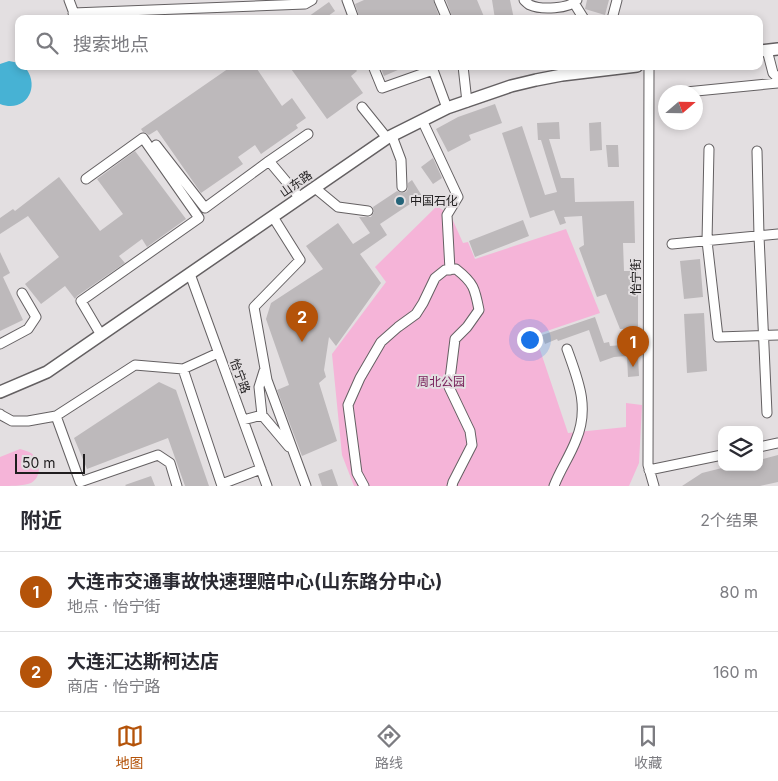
<!DOCTYPE html>
<html lang="zh">
<meta charset="utf-8">
<style>
body{margin:0;font-family:Inter,"Noto Sans SC",sans-serif;background:#f7f7f7;color:#2b2b33}
.controls{position:absolute;right:15px;bottom:15px;display:grid;overflow:hidden;border-radius:10px;box-shadow:0 2px 8px #0003}
.controls button{width:45px;height:45px;display:grid;place-items:center;padding:0;border:0;border-bottom:1px solid #e1e1e2;background:#fff;color:#2b2b33;font:25px sans-serif}
.compass{position:absolute;left:658px;top:85px;width:45px;height:45px;border-radius:50%;background:#fff;box-shadow:0 2px 8px #0003;rotate:70deg}
.scale{position:absolute;left:15px;bottom:12px;width:70px;box-sizing:border-box;padding-left:5px;border:2px solid #1f1d1e;border-top:0;font-size:14px;line-height:18px;white-space:nowrap;color:#1f1d1e;-webkit-text-stroke:4px #e3dfe1;paint-order:stroke}
.you{position:absolute;left:529px;top:339px;width:18px;height:18px;margin:-12px;border:4px solid #fff;border-radius:50%;background:#1a73e8;box-shadow:0 0 0 8px #1a73e833}
.badge{display:grid;place-items:center;width:32px;height:32px;border-radius:50%;background:#b45309;color:#fff;font-size:16px;font-weight:700}
.pin{position:absolute;translate:-50% -41px;filter:drop-shadow(0 1px 2px #0008)}
.pin::after{content:'';position:absolute;top:26px;width:18px;height:15px;background:inherit;clip-path:polygon(0 0,100% 0,50% 100%)}
.list{margin:0;padding:0;list-style:none}
h2{display:flex;justify-content:space-between;align-items:center;height:65px;margin:0;padding:0 20px;font-size:21px}
h2 small{font-size:16px;font-weight:400;color:#7c7c81}
.list li{display:grid;grid-template-columns:32px 1fr auto;gap:15px;align-items:center;box-sizing:border-box;height:80px;padding:0 20px;border-top:1px solid #e1e1e2}
.list b{display:block;font-size:19px;white-space:nowrap}
.list p{margin:0;font-size:16px;white-space:nowrap;color:#7c7c81}
.list em{font-size:16px;font-style:normal;color:#7c7c81}
.icon{flex:none;width:28px;height:28px;fill:none;stroke:currentColor;stroke-width:2;stroke-linecap:round;stroke-linejoin:round}
.map{position:relative;flex:none;width:778px;height:486px;overflow:hidden}
.search{position:absolute;background:#fff;box-shadow:0 2px 8px #0003;left:15px;right:15px;top:15px;height:55px;display:flex;align-items:center;gap:12px;box-sizing:border-box;padding:0 18px;border-radius:10px;color:#7c7c81;font-size:19px}
.sheet{height:225px;background:#fff}
nav{display:flex;justify-content:space-around;align-items:center;box-sizing:border-box;height:70px;border-top:1px solid #e1e1e2;background:#fff;font-size:14px;color:#7c7c81}
nav a{display:grid;justify-items:center;gap:2px}
nav .on{color:#b45309}
.map>svg:first-child{display:block}
</style>
<div class="map">
<svg width="778" height="486" viewBox="0 0 778 486">
<rect width="100%" height="100%" fill="#e3dfe1"/>
<path fill="#f5b4d8" d="M437,206L451,216L463,243L468,242L475,259L566,229L600,313L535,335L568,433L626,427V403L642,405L639,463L629,486H354L342,455L332,354L386,282L375,267Z
M20,449C23,450 28,451 31,453C41,460 42,477 31,483C23,486 10,486 0,486V457Z"/>
<path fill="#47b2d4" d="M9,61L19,63V66H24C42,86 26,114 0,104V64Z"/>
<path fill="#bdb9bb" d="M364,0H433L440,19H360L355,4Z
M446,0H477L485,19H453Z
M492,0H510L514,19H495Z
M587,0H609L605,15L585,9Z
M329,2L335,11L324,19H305Z
M232,66H255L282,106L292,98L306,118L296,125L298,128L261,154L255,145L238,157L243,164L201,193L157,130L149,135L146,133L143,132L141,129Z
M289,66H353L357,71L351,76L363,93L327,119Z
M380,66H407L384,76Z
M495,104L502,123L469,135L471,140L448,152L436,129L458,117Z
M559,122L560,139H549L561,178H574L575,202L634,201L635,243H623L624,271H638V328L620,329L606,294L597,297L579,248L584,245L582,216L564,217L566,223L560,225L554,210L530,218L502,133L522,126L545,195L557,192L541,140H538L537,123Z
M601,122L602,150L590,151L589,123Z
M606,145H618L619,167H608Z
M135,151L186,219L147,247L142,239L119,256L125,263L77,296L75,299L65,286L41,304L25,284L59,257L28,216L0,234V218L13,209L15,211L59,177L100,231L123,214L97,179Z
M433,158L442,178L433,184L421,167Z
M412,180L422,196L380,224L387,235L360,254L381,283L336,346L329,337L324,370L326,377L319,383L337,441L302,456L277,390L289,385L266,319L271,303L323,269L306,246L338,223L353,244L370,233L359,217H371L374,212L373,207L397,191L402,193L406,192L408,189V183Z
M523,220L529,236L475,257L469,241Z
M0,252L10,273L3,277L23,320L0,331Z
M700,259L703,297L684,299L680,261Z
M704,313L707,371L687,373L684,314Z
M595,317L604,343L609,342L610,346L634,344L635,355H638L639,376L628,377L627,356L614,357L600,362L589,330L558,341L557,339L545,344L542,335Z
M159,382L176,390L209,486H185L168,438L87,469L74,438Z
M778,455V482L760,486H682L702,473L726,467H759V460Z
M332,469L338,486H322L318,474Z
M151,476L155,486H126L125,485Z"/>
<g fill="none" stroke-linecap="round" stroke-linejoin="round">
<g stroke="#646062" stroke-width="11">
<path id="minor" d="M69,0L75,16
M347,0L354,19
M439,0L447,19
M524,0C526,2 528,4 530,5C541,10 569,9 577,0
M574,3L584,19
M73,13L305,4L312,0
M612,19L617,0
M767,50L773,73L778,78
M373,66L382,88L433,70L447,108
M463,66L467,102
M649,66L648,465L654,486
M686,92L778,83
M362,107L387,138
M422,120L458,197L447,215L450,270
M392,136L401,160L402,187
M156,145L205,208L269,161L300,198
M709,149L707,241L718,337L778,335
M757,151L759,236L767,413
M269,161L308,134
M86,179L143,138L199,218L81,301L101,335
M315,188L338,207L368,211
M273,217L300,260L254,307L267,380L306,486
M672,244L778,234
M190,274L267,486
M0,344L28,329L36,317L22,293
M183,369L222,486
M0,414L1,415L12,421H28L56,416L135,365L183,369L218,353
M262,415L259,387L264,371
M56,416L80,482L158,455L170,463L177,486
M243,420L262,415L289,447
M759,447L778,443
M649,470L722,455
M222,484L261,469
M364,486L357,473L348,405L360,378L381,342L398,327L416,314L423,303L435,278L445,270L456,269C474,283 475,289 479,310L467,327L455,339L449,387L470,431L472,445L453,482L452,486
M554,486C560,470 570,456 576,440C590,407 578,380 567,349"/>
</g>
<g stroke="#646062" stroke-width="14">
<path id="major" d="M759,51L778,49
M0,392L47,372L387,138L447,108L511,86L536,80L562,75L637,66"/>
</g>
<use href="#minor" stroke="#fff" stroke-width="9"/>
<use href="#major" stroke="#fff" stroke-width="11"/>
</g>
<circle fill="#246479" stroke="#e3dfe1" stroke-width="2" cx="400" cy="201" r="5"/>
<g text-anchor="middle" stroke-width="4" stroke-linejoin="round" paint-order="stroke">
<g font-size="12" fill="#1f1d1e" stroke="#e3dfe1">
<text transform="translate(296 184) rotate(-35)" y="4">山东路</text>
<text transform="translate(636 277) rotate(-90)" y="4">怡宁街</text>
<text transform="translate(240 376) rotate(70)" y="4">怡宁路</text>
</g>
<g font-size="12" fill="#1f1d1e" stroke="#e3dfe1" text-anchor="start">
<text x="410" y="205">中国石化</text>
</g>
<g font-size="12" fill="#741b56" stroke="#e3dfe1">
<text x="441" y="386">周北公园</text>
</g>
</g>
</svg>
<div class="controls">
<button><svg class="icon" aria-label="layers" viewBox="0 0 24 24"><path d="M12 4l9 5-9 5-9-5zM3 14l9 5 9-5"/></svg></button>
</div>
<svg class="compass" viewBox="-18 -18 36 36"><path d="M0-13l5 13h-10z" fill="#e53935"/><path d="M0 13l5-13h-10z" fill="#7c7c81"/></svg>
<div class="scale">50 m</div>
<div class="you"></div>
<div class="pin badge" style="left:633px;top:367px">1</div>
<div class="pin badge" style="left:302px;top:342px">2</div>
<div class="search"><svg class="icon" aria-label="search" viewBox="0 0 24 24"><circle cx="10" cy="10" r="6"/><path d="M15 15l6 6"/></svg>搜索地点</div>
</div>
<section class="sheet">
<h2>附近<small>2个结果</small></h2>
<ul class="list">
<li><span class="badge">1</span><div><b>大连市交通事故快速理赔中心(山东路分中心)</b><p>地点 · 怡宁街</p></div><em>80 m</em></li>
<li><span class="badge">2</span><div><b>大连汇达斯柯达店</b><p>商店 · 怡宁路</p></div><em>160 m</em></li>
</ul>
</section>
<nav>
<a class="on"><svg class="icon" aria-label="map" viewBox="0 0 24 24"><path d="M3 6l6-2 6 2 6-2v14l-6 2-6-2-6 2zM9 4v14M15 6v14"/></svg>地图</a>
<a><svg class="icon" aria-label="directions" viewBox="0 0 24 24"><path d="M12 3l9 9-9 9-9-9zM9 14v-3h6M13 9l2 2-2 2"/></svg>路线</a>
<a><svg class="icon" aria-label="saved" viewBox="0 0 24 24"><path d="M7 4h10v16l-5-4-5 4z"/></svg>收藏</a>
</nav>
